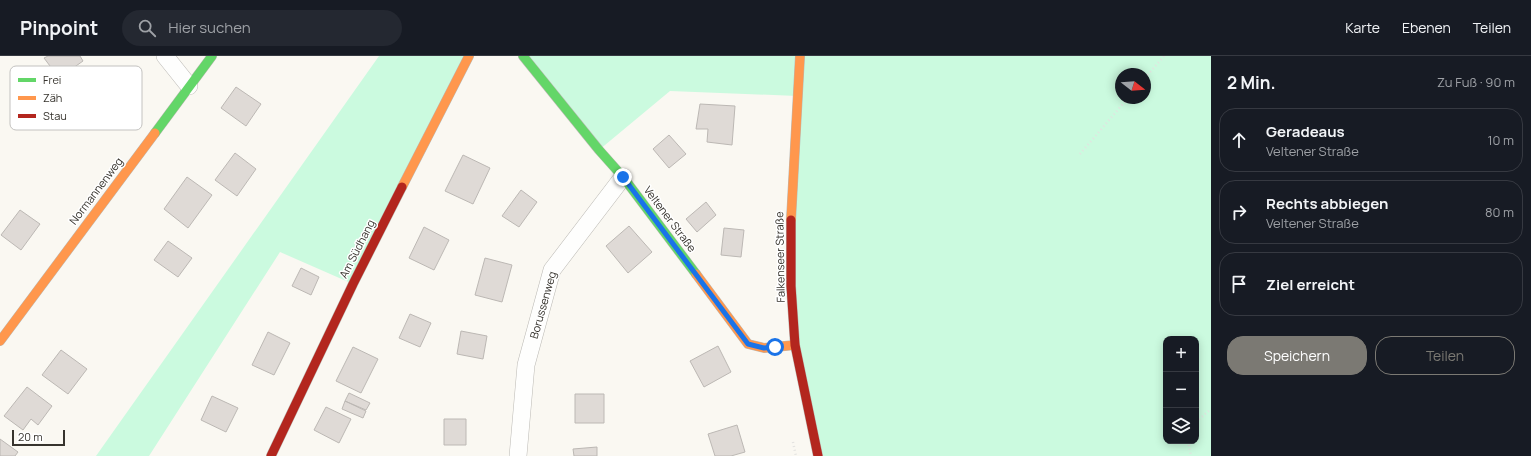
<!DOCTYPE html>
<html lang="de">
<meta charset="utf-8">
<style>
body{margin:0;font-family:Manrope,sans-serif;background:#242831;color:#f1f3f6}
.controls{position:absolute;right:12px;bottom:12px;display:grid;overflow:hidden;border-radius:8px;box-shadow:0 2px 10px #0003}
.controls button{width:36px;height:36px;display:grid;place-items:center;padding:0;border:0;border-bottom:1px solid #363941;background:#171b24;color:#f1f3f6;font:20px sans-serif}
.compass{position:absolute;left:1115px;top:12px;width:36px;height:36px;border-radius:50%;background:#171b24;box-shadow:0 2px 10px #0003;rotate:107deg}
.scale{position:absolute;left:12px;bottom:10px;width:53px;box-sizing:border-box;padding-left:4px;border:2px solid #37342e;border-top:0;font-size:11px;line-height:14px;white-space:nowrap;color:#37342e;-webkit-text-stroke:3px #fff;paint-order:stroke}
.stop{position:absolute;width:12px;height:12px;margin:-9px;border:3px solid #1a73e8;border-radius:50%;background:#fff}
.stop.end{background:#1a73e8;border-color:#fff;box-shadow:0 1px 4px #0008}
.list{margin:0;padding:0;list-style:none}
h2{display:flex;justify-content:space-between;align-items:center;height:52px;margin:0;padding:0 16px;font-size:17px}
h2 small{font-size:13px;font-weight:400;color:#9ea1a6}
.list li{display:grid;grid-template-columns:26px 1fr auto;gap:12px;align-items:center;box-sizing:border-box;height:64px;margin:0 8px 8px;padding:0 8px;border:1px solid #363941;border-radius:16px}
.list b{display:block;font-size:15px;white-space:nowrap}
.list p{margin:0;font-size:13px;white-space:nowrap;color:#9ea1a6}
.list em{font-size:13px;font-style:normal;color:#9ea1a6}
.actions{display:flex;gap:8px;padding:12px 16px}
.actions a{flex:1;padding:9px 0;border:1px solid #7b7973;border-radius:16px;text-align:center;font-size:14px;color:#7b7973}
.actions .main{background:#7b7973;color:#fff}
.icon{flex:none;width:22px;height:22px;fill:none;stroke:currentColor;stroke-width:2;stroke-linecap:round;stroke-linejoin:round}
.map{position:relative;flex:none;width:1211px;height:400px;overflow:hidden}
header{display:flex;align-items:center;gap:24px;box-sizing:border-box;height:56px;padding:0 20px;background:#171b24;border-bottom:1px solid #363941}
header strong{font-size:19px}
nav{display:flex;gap:22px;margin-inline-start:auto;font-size:14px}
.search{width:280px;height:36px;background:#242831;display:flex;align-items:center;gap:10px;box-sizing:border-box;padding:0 14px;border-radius:22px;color:#9ea1a6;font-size:15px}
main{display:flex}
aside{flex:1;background:#171b24}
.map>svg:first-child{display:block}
</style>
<header>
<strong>Pinpoint</strong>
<div class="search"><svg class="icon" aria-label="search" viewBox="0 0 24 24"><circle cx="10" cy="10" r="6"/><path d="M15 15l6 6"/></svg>Hier suchen</div>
<nav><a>Karte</a><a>Ebenen</a><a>Teilen</a></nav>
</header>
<main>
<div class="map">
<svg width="1211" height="400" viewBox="0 0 1211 400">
<rect width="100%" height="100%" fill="#faf8f2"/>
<path fill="#cbfadf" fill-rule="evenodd" d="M379,0H469L353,228L280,196L149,400H96Z
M523,0H1211V400H818L795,289L797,40L670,35L599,94ZM1121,18H1145V42H1121ZM1166,283H1196V385H1166Z"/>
<path fill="#dfdad6" stroke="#bcb8b4" d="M48,0H80L83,5L59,22L44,2Z
M236,31L261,48L246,70L221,52Z
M700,48L735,50L732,89L707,86L708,73H696Z
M669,79L686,98L669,112L653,93Z
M235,97L256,113L237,140L215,124Z
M463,99L490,112L473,148L445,135Z
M187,121L212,139L188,172L164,153Z
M521,134L537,146L519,171L502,160Z
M706,146L716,159L697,176L686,163Z
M20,154L40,168L21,194L1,179Z
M629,170L652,196L628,217L606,190Z
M424,171L449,184L434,214L409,202Z
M724,172L744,174L741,201L721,199Z
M168,185L192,202L178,221L154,204Z
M485,202L512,209L502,246L475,239Z
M301,212L319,221L311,239L292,230Z
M410,258L431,267L420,291L399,282Z
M461,275L487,280L483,303L457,298Z
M268,276L290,287L274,319L252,309Z
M718,290L731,316L704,331L690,305Z
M353,291L378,303L361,337L336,325Z
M61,294L87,313L68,338L42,319Z
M27,331L52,350L38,369L31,363L23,374L4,360Z
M349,337L370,347L366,354L345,345Z
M575,338H604V367H575Z
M212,340L238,352L226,376L201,364Z
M345,345L366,355L363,362L342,353Z
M326,351L351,363L339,387L314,374Z
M444,363H466V389H444Z
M737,369L745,396L731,400H715L708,378Z
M0,383L18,396L15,400H0Z
M597,391V400H574L573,393Z"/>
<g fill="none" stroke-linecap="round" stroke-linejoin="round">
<g stroke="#bbb9b4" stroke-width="18">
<path id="street" d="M165,0L189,30
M518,400L526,309L552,214L623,121"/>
</g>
<g stroke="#bbb9b4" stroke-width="10">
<path id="fast" d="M523,0L599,94L623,121L696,218
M155,77L212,0"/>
</g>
<g stroke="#bbb9b4" stroke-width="10">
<path id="slow" d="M402,131L469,0
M791,164L800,0
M696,218L748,288L764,292L795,289
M0,285L155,77"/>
</g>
<g stroke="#bbb9b4" stroke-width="10">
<path id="jam" d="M791,164V230L795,289L818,400
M271,400L353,228L402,131"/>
</g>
<path stroke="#e3e2e0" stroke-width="2.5" stroke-dasharray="1 3" stroke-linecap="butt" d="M1145,22L1164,0
M1080,98L1128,42
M1196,366L1211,353
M1188,385L1191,400
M793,386L796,400"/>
<use href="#street" stroke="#fefefd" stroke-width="17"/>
<use href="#fast" stroke="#63d668" stroke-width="9"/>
<use href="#slow" stroke="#ff974d" stroke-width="9"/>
<use href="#jam" stroke="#b3261e" stroke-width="9"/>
</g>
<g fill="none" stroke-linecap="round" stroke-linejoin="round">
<path stroke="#1a73e8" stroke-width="5" d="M623,121L748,288L764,292L775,291"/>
</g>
<g text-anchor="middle" stroke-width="3" stroke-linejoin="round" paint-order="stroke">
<g font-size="11" fill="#37342e" stroke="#fff">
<text transform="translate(96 135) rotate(-53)" y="4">Normannenweg</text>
<text transform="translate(670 163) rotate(53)" y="4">Veltener Straße</text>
<text transform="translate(357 193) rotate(-63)" y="4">Am Südhang</text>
<text transform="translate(780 201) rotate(-91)" y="4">Falkenseer Straße</text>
<text transform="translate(543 249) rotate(-74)" y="4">Borussenweg</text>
</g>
</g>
<rect x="10" y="10" width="132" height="64" rx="6" fill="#fff" stroke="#c3c2c0" stroke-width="1"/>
<rect x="18" y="22" width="18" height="4" fill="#63d668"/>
<rect x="18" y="40" width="18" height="4" fill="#ff974d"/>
<rect x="18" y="58" width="18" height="4" fill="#b3261e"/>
<g font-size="11" fill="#37342e">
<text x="43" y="28">Frei</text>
<text x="43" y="46">Zäh</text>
<text x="43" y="64">Stau</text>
</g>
</svg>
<div class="controls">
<button>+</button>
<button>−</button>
<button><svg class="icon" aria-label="layers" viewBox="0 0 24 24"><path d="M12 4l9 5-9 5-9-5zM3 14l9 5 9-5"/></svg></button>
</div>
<svg class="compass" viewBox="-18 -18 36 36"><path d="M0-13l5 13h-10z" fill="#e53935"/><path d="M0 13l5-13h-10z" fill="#9ea1a6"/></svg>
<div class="scale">20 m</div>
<div class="stop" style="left:775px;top:291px"></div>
<div class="stop end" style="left:623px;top:121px"></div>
</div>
<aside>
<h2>2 Min.<small>Zu Fuß · 90 m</small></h2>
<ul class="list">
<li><svg class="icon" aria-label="ahead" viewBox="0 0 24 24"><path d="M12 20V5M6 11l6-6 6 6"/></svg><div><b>Geradeaus</b><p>Veltener Straße</p></div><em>10 m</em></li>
<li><svg class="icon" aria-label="right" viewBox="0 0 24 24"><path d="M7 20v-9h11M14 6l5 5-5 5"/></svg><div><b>Rechts abbiegen</b><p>Veltener Straße</p></div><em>80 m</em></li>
<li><svg class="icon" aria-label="arrive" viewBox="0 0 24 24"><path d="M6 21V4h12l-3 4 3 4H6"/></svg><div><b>Ziel erreicht</b></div></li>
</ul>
<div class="actions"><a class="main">Speichern</a><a>Teilen</a></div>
</aside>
</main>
